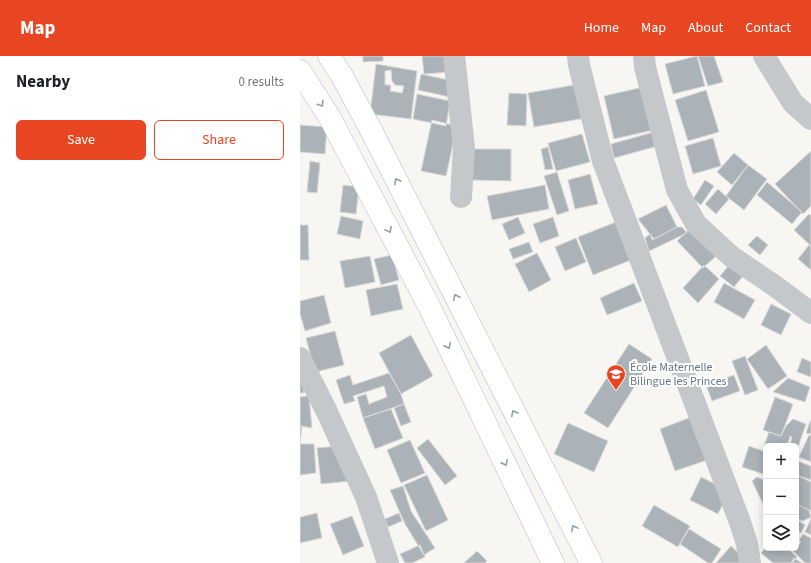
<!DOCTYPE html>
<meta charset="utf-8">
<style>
body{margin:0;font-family:"Source Sans 3",sans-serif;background:#f2f2f2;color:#202124}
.controls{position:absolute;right:12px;bottom:12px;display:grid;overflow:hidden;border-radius:6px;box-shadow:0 2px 10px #0003}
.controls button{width:36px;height:36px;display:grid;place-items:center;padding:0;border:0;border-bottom:1px solid #e0e0e0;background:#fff;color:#202124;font:20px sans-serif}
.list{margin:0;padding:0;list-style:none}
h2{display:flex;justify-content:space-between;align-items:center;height:52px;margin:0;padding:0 16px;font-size:17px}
h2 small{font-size:13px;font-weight:400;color:#757577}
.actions{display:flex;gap:8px;padding:12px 16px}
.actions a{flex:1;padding:9px 0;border:1px solid #e84522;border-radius:6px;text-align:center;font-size:14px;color:#e84522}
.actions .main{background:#e84522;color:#fff}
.icon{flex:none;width:22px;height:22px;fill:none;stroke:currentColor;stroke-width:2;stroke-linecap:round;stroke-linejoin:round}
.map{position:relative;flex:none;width:511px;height:507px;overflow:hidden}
header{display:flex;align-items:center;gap:24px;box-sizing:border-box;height:56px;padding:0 20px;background:#e84522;color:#fff}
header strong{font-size:19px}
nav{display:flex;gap:22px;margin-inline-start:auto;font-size:14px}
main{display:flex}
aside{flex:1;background:#fff}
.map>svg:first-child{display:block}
</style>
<header>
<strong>Map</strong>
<nav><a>Home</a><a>Map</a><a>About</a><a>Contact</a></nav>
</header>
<main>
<aside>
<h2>Nearby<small>0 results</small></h2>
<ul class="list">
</ul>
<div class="actions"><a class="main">Save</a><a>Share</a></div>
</aside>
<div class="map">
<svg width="511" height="507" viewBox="0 0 511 507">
<rect width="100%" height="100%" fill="#f7f6f3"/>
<path fill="#abb3b9" stroke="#d8d8d6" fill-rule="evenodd" d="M63,0H83V5L63,6Z
M122,0H149L150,16L124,18Z
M397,0L405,30L373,38L365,8Z
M398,0H414L423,26L408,30Z
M76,8L117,15L111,63L70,58ZM91,14L92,25L95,29L104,30L102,37L90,35L91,29H85V15Z
M121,18L153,25L150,41L118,34Z
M280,28L286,62L234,71L228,37Z
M352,29L362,72L314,83L304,40Z
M406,34L419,76L388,85L375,44Z
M209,37L227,38L226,70L207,69Z
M117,38L150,45L146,70L113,63Z
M132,64L157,70L146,120L121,115Z
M0,69L27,71L25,98L0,96Z
M361,74L365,88L314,102L311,88Z
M282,78L290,106L256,115L248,87Z
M413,82L421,110L393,118L385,90Z
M248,91L253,113L245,114L241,93Z
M172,93H211V125L172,124Z
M511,95V150L503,158L475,128Z
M434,97L448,109L432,129L417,116Z
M10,105L20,107L17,137L7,136Z
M448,109L467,123L444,154L426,140Z
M257,116L269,155L257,159L244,120Z
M290,118L298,148L275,153L268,124Z
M405,124L414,130L401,149L393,143Z
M467,126L502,156L492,168L457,139Z
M43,129L59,131L56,158L40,156Z
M245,129L249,153L192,164L187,140Z
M418,133L429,143L416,158L405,148Z
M366,149L377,171L354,183L338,163Z
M509,158L511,160V190L494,174Z
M41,160L63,165L60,183L37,178Z
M218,161L225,177L209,184L202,168Z
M253,161L259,180L240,187L233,168Z
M316,166L331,204L293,219L278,181Z
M0,169H8L9,204H0Z
M377,171H382L387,177L349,195L345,182L350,178L352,184Z
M391,172L417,199L403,212L377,185Z
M457,180L468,189L460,199L448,189Z
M276,182L286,206L265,215L255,191Z
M229,186L233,196L213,203L209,193Z
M509,189L511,191V214L498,203Z
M237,197L251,224L229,236L215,208Z
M92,199L99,224L81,229L74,203Z
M70,200L75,226L45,232L40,205Z
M404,209L419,223L398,247L383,232Z
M429,209L443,220L434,231L420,220Z
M334,227L342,245L307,259L300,242Z
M424,227L455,244L444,263L414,246Z
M97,228L103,253L71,260L66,234Z
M24,239L31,267L5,275L0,258V245Z
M471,248L491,258L481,279L461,269Z
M35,275L44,309L15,316L6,282Z
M111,279L133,320L101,338L79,297Z
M329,288L352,303L308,372L284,357Z
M466,289L487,320L468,333L447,303Z
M445,300L458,334L445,339L432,305Z
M502,302L511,306V321L497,316Z
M1,315L4,337H0V316Z
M89,317L101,338L104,348L63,362L57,341L66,338L69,348L87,341L84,330L53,340L55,345L44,348L36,324L50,319L53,329Z
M434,319L440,335L412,345L406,329Z
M488,322L510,331L505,346L473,336Z
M9,340L12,372L0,370V341Z
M475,341L493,348L481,380L463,374Z
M104,348L111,366L101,370L94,352Z
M91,353L103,382L75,393L63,362Z
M394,360L410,403L375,415L360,373Z
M493,363L506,368L496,397V390H490L492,381L490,380L487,390H466V393H463L469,376L481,380L486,370Z
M510,365H511V378L506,377Z
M268,367L308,385L294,416L254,398Z
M0,371H2L0,387Z
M509,379L511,380V406L499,401Z
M128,383L157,420L145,429L117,392Z
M110,384L125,417L101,427L87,394Z
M0,388H14L16,417L0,419Z
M39,390L51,425L21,428L17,392Z
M449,390L466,396V419L442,411Z
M497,405L511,410V424L496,419Z
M127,419L148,464L126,475L104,429Z
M496,419L511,426V455L496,448Z
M401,421L429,435L418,458L390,444Z
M457,421L466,425V452H465L452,425Z
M103,430L111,455L135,492L124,499L105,468L90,434Z
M496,448L509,454L511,461L503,465L496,463Z
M354,449L390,470L378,491L342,470Z
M17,457L22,482L0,487V461Z
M99,457L102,465L88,471L85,463Z
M52,460L64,490L43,499L30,468Z
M511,462V479L505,476Z
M496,463L505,469L501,477L496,474Z
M389,473L421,493L412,507H408L380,488Z
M503,478L511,482V507H505L493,495L501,486L499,484Z
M120,489L125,501L112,507H105L100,498Z
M431,490L444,502L446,507H416Z
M466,491V492H487L497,501L492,507H473L461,497Z
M177,495L187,505L185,507H164Z
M494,502L502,507H491Z"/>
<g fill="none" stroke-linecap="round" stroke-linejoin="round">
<g stroke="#b5babd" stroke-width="23">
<path id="major" d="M29,0L42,20L72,76L291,507
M0,15L30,62L129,250L253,507"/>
</g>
<path stroke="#c4c8cb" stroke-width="22" d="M154,0L164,92L161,141
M278,0L279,9L303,105L440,466L447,488L450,507
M344,0L345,11L377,134L396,168L432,201L475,230L511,257
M464,0L493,47L511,63
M0,302L27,356L66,441L88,507"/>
<use href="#major" stroke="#fff" stroke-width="22"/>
</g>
<defs><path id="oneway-chevron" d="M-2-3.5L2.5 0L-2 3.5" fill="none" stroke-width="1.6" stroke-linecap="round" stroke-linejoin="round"/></defs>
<g stroke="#93a0aa">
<use href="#oneway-chevron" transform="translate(21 48) rotate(57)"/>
<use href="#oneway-chevron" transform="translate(97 125) rotate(-117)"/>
<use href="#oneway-chevron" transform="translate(89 174) rotate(62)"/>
<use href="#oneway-chevron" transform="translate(156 241) rotate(-117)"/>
<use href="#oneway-chevron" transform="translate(148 290) rotate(64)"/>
<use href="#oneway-chevron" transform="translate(214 357) rotate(-117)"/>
<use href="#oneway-chevron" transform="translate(205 407) rotate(64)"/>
<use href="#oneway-chevron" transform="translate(274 472) rotate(-118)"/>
</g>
<defs>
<g id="school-pin" transform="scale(1)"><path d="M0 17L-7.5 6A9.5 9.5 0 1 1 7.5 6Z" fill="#e84522" stroke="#fff"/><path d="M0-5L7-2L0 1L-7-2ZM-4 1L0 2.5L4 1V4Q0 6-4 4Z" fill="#fff"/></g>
</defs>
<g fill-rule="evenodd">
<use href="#school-pin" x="316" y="318"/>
</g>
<g text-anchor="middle" stroke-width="4" stroke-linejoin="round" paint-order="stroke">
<g font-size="12" fill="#657885" stroke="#fff" text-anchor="start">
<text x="330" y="315">École Maternelle<tspan x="330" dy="14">Bilingue les Princes</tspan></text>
</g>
</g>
</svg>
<div class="controls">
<button>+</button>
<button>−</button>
<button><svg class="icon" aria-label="layers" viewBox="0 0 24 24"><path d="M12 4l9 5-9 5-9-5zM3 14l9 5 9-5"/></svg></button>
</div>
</div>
</main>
